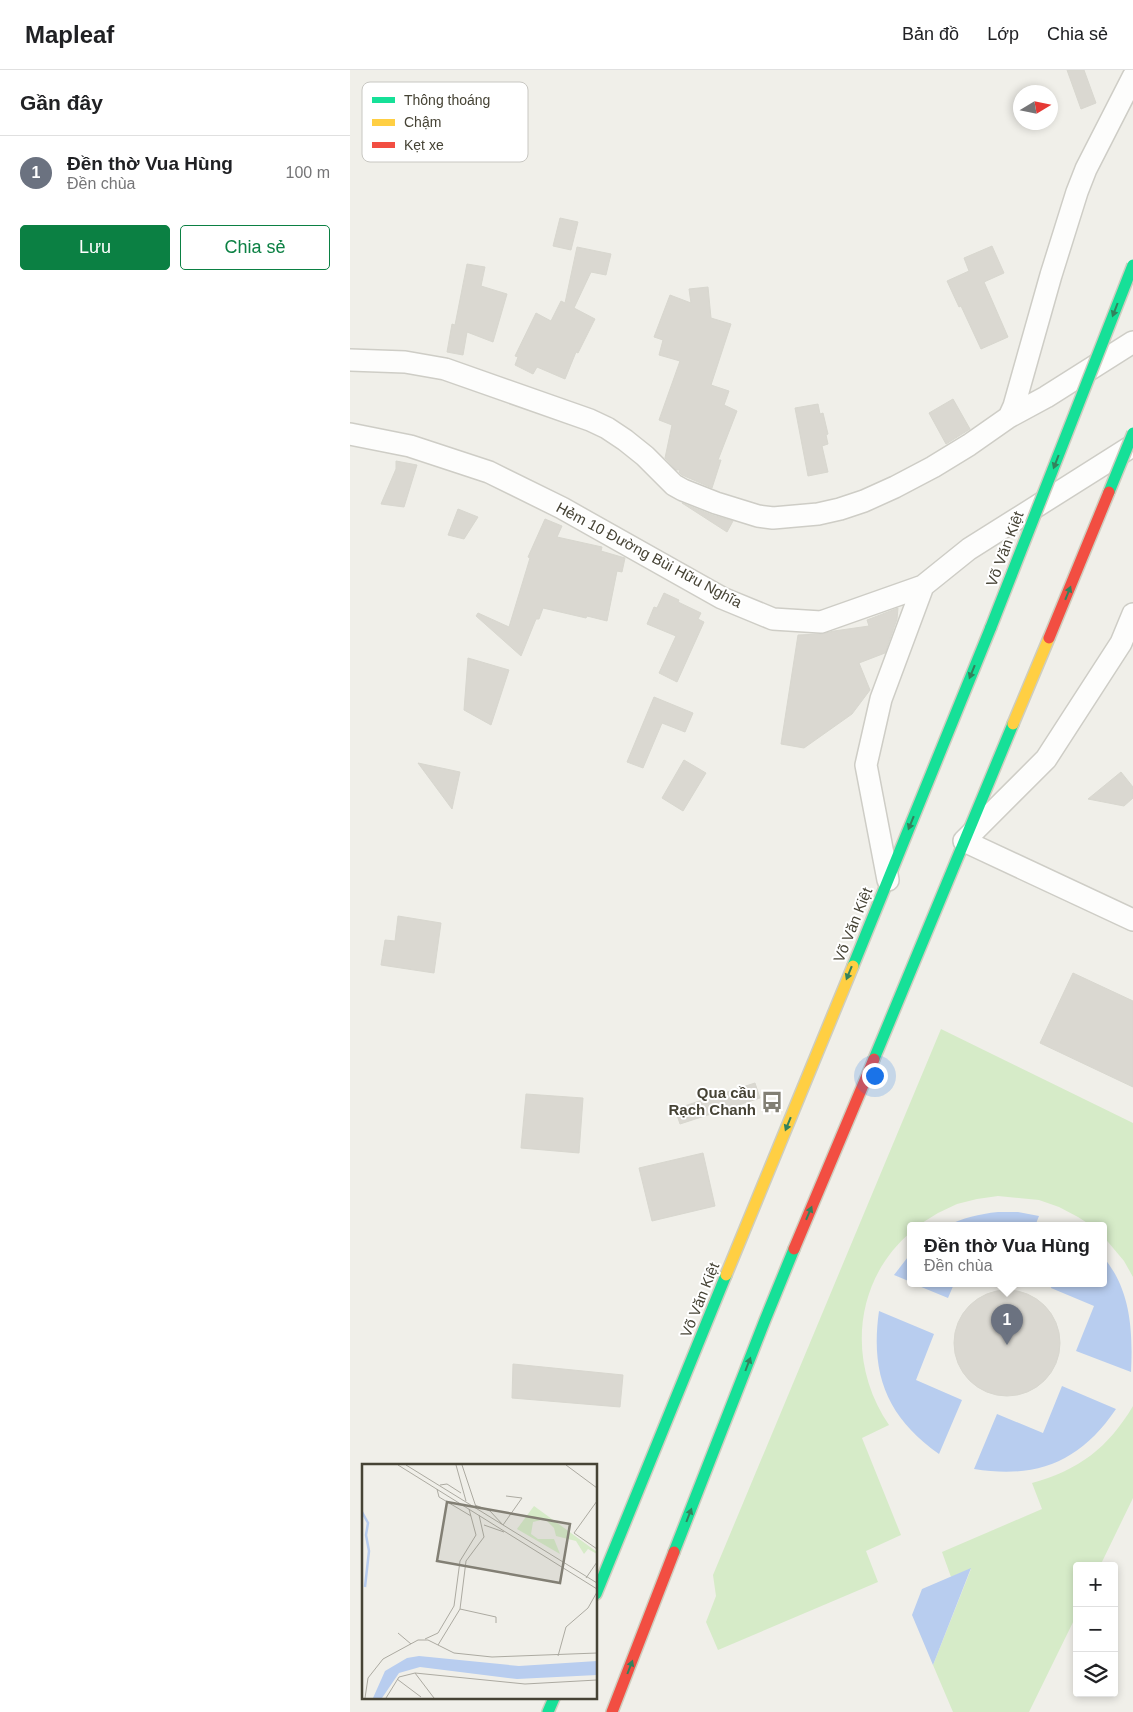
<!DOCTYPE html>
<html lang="vi">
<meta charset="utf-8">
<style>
body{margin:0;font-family:Arial,sans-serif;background:#f2f2f2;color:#202124}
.controls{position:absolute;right:15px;bottom:15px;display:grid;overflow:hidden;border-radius:5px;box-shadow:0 2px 8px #0003}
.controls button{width:45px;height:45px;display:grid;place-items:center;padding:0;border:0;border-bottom:1px solid #e0e0e0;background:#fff;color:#202124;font:25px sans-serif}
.compass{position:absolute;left:663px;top:15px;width:45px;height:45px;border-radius:50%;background:#fff;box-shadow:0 2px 8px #0003;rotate:80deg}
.you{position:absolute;left:524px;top:1005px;width:18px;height:18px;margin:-12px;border:4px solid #fff;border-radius:50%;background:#1a73e8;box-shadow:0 0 0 8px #1a73e833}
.badge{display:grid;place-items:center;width:32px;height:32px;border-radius:50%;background:#0b8043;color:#fff;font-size:16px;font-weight:700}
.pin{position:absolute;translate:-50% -41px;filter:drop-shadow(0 1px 2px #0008)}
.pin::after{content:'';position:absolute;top:26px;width:18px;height:15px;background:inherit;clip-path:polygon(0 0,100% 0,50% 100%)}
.popup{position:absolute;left:557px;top:1152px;width:200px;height:65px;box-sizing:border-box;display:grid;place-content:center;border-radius:5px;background:#fff;filter:drop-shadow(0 1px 4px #0005);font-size:16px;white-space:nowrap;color:#757577}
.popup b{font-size:19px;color:#202124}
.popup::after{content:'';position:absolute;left:50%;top:100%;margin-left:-10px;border:10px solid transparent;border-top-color:#fff}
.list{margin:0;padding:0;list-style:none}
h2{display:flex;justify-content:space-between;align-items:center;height:65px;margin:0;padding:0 20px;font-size:21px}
h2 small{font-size:16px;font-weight:400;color:#757577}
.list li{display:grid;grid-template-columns:32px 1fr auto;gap:15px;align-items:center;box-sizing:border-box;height:75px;padding:0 20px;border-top:1px solid #e0e0e0}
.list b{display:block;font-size:19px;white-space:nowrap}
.list p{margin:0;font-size:16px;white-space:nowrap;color:#757577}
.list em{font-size:16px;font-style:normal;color:#757577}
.actions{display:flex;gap:10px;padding:15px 20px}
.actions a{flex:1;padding:11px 0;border:1px solid #0b8043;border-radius:5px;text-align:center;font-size:18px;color:#0b8043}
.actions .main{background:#0b8043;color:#fff}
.icon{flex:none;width:28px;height:28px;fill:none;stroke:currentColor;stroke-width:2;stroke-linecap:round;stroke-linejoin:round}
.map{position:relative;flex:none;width:783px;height:1642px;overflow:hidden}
header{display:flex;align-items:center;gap:30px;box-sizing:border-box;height:70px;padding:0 25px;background:#fff;border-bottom:1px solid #e0e0e0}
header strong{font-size:24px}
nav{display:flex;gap:28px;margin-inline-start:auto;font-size:18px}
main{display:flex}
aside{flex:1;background:#fff}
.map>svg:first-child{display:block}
</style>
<header>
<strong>Mapleaf</strong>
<nav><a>Bản đồ</a><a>Lớp</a><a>Chia sẻ</a></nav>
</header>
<main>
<aside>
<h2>Gần đây<small></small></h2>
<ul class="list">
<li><span class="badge" style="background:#6b7280">1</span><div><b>Đền thờ Vua Hùng</b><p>Đền chùa</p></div><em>100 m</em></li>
</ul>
<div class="actions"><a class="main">Lưu</a><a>Chia sẻ</a></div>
</aside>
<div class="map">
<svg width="783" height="1642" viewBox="0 0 783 1642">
<rect width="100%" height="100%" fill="#f0efe9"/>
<path fill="#d6ebc8" d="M591,959L783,1053V1207L774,1191L753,1166V1156H742L728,1147L709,1137L689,1130L648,1126L627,1129L607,1134L588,1143L567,1156H561V1162C503,1211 497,1294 539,1355L512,1368L551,1465L516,1481L528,1512L368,1580L356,1552L366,1526L363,1505Z
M783,1336V1428L750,1496H727V1544L679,1642H603L583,1595L621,1499L601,1507L592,1482L692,1439L682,1413C729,1400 758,1378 783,1336Z"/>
<path fill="#b8cdef" d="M648,1142H668L689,1146L685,1156H596C613,1148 629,1144 648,1142Z
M561,1183V1212L544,1205Z
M753,1187C781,1219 783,1262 781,1302L726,1281L744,1236L701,1218L702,1214H753Z
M564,1214H604L598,1228Z
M529,1241L584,1264L566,1310L612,1330L589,1384C537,1347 520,1304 529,1241Z
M712,1316L766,1339C730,1392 687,1409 624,1399L647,1344L693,1363Z
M621,1498L583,1595L562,1545L572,1519Z"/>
<path fill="#dad8d1" stroke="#d8d7cf" d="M717,0H734L746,33L731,39Z
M210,148L228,152L221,180L203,176Z
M642,176L654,203L634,212L658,267L631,279L611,236L609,237L597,211L619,201L614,188Z
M227,177L261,184L256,205L241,202L224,238L245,249L228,283L226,282L215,309L187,297L183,304L165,295L168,287L165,286L186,243L201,251L211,231L215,233Z
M117,194L135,197L131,216L157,224L143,272L117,262L113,285L97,282L102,254L105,255Z
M358,217L361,248L381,254L361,315L379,321L374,335L387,341L368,390H371L362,418L332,405L329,402L330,400H326L315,388L322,355L309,350L330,291L309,285L313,270L304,267L320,225L341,233L339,219Z
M603,329L620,359L596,374L579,343Z
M468,334L470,344L473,343L478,364L476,365L478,374L472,376L478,402L458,406L445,338Z
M46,391L67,395L54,437L31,434L46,399Z
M332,433L362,445L383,451L377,462Z
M108,439L128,447L114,469L98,465Z
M195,449L212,456L207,467L252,477L251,481L275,488L272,502L267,501L257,551L237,546L236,548L193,538L189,549H186L171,586L126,546L128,543L159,557L180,488L178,487Z
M314,523L329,530L328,532L351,543L348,549L354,552L327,612L309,603L326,566L297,554L304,537L307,538Z
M548,538L547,549L535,583L509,593L520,620L502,644L454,678L431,674L448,565L471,564L484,561L519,556L517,550Z
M118,588L159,600L141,655L114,640Z
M304,627L343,643L335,662L312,653L293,698L277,692Z
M334,690L356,703L333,741L312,728Z
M68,693L110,702L102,739Z
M771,702L783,717V728L774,736L738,729Z
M48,846L91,853L84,903L31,895L35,870L45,871Z
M723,903L783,931V1017L690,973Z
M405,1013L410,1028L330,1054L325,1039Z
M176,1024L233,1028L229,1083L171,1078Z
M353,1083L365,1136L302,1151L289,1098Z
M604 1273a53 53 0 1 1 106 0a53 53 0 1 1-106 0Z
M163,1294L273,1305L270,1337L162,1328Z"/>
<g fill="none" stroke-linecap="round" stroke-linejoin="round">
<g stroke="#cecdc6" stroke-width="24">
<path id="street" d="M0,290L55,292L95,299L240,350L257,358L275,370L295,386L324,415L333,420L366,433L408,446L423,448L468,444L490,439L514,431L545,417L583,397L619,375L659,347L696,327L783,272
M659,347L664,336L701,205L727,122L736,99L783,7
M0,364L60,376L139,402L212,438L372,528L423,549L471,552L573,516L619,479L779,378
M783,544L771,573L696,689L614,771L783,850
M538,810L516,695L531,629L573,516"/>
</g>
<g stroke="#cecdbf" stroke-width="14">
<path id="fast" d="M503,896L641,557
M524,989L663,654
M324,1482L415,1250L444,1179
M246,1524L376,1205
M198,1642L204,1628"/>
</g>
<g stroke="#cecdbf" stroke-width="14">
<path id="slow" d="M663,654L699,568
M376,1205L503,896"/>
</g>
<g stroke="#cecdbf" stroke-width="14">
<path id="jam" d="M444,1179L524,989
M262,1642L324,1482"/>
</g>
<use href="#street" stroke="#fdfdfc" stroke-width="21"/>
<use href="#fast" stroke="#16e098" stroke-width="11"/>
<use href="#slow" stroke="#ffcf43" stroke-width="11"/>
<use href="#jam" stroke="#f24e42" stroke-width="11"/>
<g stroke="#cecdbf" stroke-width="14" stroke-linecap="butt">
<path id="fast-bridge" d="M759,422L783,363
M641,557L783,195"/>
</g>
<g stroke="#cecdbf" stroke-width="14" stroke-linecap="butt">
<path id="jam-bridge" d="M699,568L759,422"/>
</g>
<use href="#fast-bridge" stroke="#16e098" stroke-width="11"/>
<use href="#jam-bridge" stroke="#f24e42" stroke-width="11"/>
</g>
<defs><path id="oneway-solid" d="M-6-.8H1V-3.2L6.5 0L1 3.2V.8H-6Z" transform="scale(1.25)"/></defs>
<g fill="#33825d">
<use href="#oneway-solid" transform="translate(765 240) rotate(111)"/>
<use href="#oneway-solid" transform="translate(706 392) rotate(111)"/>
<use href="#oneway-solid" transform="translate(718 523) rotate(-68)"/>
<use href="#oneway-solid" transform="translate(622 602) rotate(112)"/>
<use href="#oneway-solid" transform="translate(561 753) rotate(112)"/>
<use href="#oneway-solid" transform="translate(499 903) rotate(112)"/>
<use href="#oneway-solid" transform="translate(438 1054) rotate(112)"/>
<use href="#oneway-solid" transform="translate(459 1143) rotate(-67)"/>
<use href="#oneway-solid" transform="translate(398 1294) rotate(-69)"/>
<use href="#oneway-solid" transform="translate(339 1445) rotate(-69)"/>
<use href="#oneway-solid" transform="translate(280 1597) rotate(-69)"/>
</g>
<defs>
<g id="bus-bare" transform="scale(1.725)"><path d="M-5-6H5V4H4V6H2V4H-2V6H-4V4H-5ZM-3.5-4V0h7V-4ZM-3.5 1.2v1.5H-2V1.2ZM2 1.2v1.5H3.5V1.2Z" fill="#827f74" stroke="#fff" stroke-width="2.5" paint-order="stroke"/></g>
</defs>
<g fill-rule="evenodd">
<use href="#bus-bare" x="422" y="1032"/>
</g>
<g text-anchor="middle" stroke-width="4" stroke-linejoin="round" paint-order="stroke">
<g font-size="15" fill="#464335" stroke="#fff">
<text transform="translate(655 479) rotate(-69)" y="5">Võ Văn Kiệt</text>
<text transform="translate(299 485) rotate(28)" y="5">Hẻm 10 Đường Bùi Hữu Nghĩa</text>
<text transform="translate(503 855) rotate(-68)" y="5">Võ Văn Kiệt</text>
<text transform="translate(350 1230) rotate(-68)" y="5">Võ Văn Kiệt</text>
</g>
<g font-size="15" font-weight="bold" fill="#464335" stroke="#fff" text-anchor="end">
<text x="406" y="1028">Qua cầu<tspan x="406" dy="17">Rạch Chanh</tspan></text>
</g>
</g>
<g transform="translate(12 1394)">
<rect width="235" height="235" fill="#f0efe9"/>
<path d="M172,42L235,88V90L226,85L222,90L214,77L194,72L192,64L183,55L171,58L169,70L176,75H192L198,90L155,65Z" fill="#d6ebc8"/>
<path d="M57,192L157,202L235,197V211L155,215L58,203L37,209L20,234H11L23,207L45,194Z" fill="#b8cdef"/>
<path fill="none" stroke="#b8cdef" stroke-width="2.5" d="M0,48L6,59L4,71L7,87L3,123"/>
<path fill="none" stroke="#acaaa1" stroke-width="1" d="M36,1L235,125M44,1L235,119M94,1L104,37M100,1L114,43M204,1L235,24M78,21L85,20L99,29M75,25L77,33L109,52M235,37L212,69L235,85M113,41L128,47L141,61L160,34L144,32M122,61L142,68M224,114L235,98M98,145L134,153V159M36,169L49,180M63,175L76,169L92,142L98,97L114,71L107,45M76,181L98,145L104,97L122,73L117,51M196,192L204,163L226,144L235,128M53,209L72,234M35,215L59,233M3,234L6,214L21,195L56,176H66L92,189L130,193L235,189M24,234L37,213L53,209L163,220L235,216"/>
<path fill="#827f74" fill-opacity="0.15" stroke="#827f74" stroke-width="2.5" d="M85,38L208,60L198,119L75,97Z"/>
<rect width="235" height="235" fill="none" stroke="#464335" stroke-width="2.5"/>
</g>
<rect x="12" y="12" width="166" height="80" rx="8" fill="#fff" stroke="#c8c7c2" stroke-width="1"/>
<rect x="22" y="27" width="23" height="6" fill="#16e098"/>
<rect x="22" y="49" width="23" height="7" fill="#ffcf43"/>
<rect x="22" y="72" width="23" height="6" fill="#f24e42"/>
<g font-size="14" fill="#464335">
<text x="54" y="35">Thông thoáng</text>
<text x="54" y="57">Chậm</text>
<text x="54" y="80">Kẹt xe</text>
</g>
</svg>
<div class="controls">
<button>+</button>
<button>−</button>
<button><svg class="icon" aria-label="layers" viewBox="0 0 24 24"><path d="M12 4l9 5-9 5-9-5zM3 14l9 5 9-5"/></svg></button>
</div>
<svg class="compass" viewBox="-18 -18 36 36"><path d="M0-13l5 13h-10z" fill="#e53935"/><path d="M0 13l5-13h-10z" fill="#757577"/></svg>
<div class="you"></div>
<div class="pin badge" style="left:657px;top:1275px;background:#6b7280">1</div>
<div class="popup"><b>Đền thờ Vua Hùng</b>Đền chùa</div>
</div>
</main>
